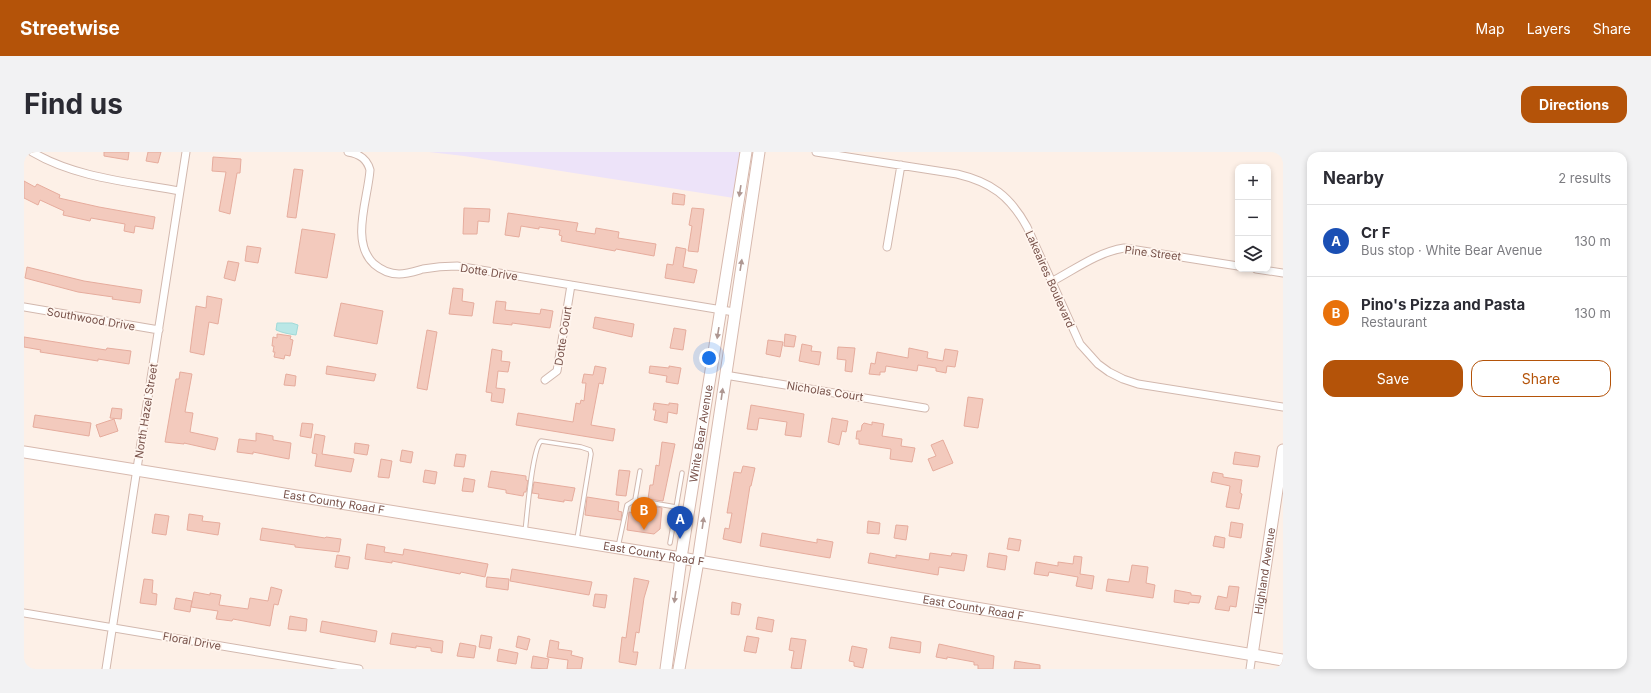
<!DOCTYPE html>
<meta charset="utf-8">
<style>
body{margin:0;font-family:Inter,sans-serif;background:#f2f2f3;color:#2b2b33}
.controls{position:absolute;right:12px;top:12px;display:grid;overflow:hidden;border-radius:8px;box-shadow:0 2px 6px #0003}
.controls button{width:36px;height:36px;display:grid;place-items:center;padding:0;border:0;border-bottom:1px solid #e1e1e2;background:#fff;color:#2b2b33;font:20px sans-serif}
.you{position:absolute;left:685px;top:206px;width:14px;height:14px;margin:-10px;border:3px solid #fff;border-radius:50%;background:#1a73e8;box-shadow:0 0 0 6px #1a73e833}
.badge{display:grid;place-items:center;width:26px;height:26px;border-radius:50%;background:#b45309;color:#fff;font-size:13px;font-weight:700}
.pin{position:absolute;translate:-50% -33px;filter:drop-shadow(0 1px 2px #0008)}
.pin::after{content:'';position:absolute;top:21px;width:14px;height:12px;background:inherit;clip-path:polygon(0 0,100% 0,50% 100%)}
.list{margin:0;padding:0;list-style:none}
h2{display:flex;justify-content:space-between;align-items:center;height:52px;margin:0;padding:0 16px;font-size:17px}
h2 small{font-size:13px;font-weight:400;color:#7c7c81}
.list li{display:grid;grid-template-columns:26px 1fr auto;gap:12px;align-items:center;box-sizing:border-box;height:72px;padding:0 16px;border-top:1px solid #e1e1e2}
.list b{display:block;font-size:15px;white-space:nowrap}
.list p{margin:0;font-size:13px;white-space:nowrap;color:#7c7c81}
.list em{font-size:13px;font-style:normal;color:#7c7c81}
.actions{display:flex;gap:8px;padding:12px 16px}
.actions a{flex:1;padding:9px 0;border:1px solid #b45309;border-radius:12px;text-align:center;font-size:14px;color:#b45309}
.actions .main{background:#b45309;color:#fff}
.icon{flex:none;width:22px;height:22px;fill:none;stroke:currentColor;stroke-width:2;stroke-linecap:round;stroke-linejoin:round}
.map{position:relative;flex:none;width:1259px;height:517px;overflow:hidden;border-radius:12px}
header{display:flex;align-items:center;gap:24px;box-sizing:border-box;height:56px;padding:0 20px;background:#b45309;color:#fff}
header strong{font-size:19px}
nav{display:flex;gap:22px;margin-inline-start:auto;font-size:14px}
.intro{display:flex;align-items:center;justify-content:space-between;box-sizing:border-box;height:96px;padding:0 24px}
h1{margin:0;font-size:28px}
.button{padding:10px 18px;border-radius:12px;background:#b45309;color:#fff;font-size:14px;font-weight:700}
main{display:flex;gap:24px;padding:0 24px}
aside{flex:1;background:#fff;border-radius:12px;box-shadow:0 2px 6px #0003}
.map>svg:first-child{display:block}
</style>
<header>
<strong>Streetwise</strong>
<nav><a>Map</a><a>Layers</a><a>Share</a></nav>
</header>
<div class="intro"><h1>Find us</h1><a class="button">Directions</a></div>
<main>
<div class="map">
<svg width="1259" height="517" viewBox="0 0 1259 517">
<rect width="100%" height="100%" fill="#fdf0e7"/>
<path fill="#ede3f9" d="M405,0H717L710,46L440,4Z"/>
<path fill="#bae7e6" stroke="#a0dad8" d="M253,171H268L274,173L272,183C265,182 259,181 252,178Z"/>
<path fill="#f3cabd" stroke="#e6ac9d" d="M80,0H105L104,8L80,4Z
M124,0H137L134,11L122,9Z
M189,5L217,7L216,21H213L206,62L195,59L202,20L188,19Z
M270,17L279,18L272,66L263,65Z
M0,29L11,35L13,32L36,43L35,46L75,55L131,65L129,77L111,74L110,81L100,79L101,72L67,66L66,69L39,63L40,59L16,48L14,53L0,46Z
M649,41L661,43L660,53L648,52Z
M440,56L466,57L465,70L454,69L453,82H439Z
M668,56L680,57L674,100L664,99L668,74L665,73Z
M484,61L554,71L552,79L571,82L572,76L595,80L594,86L632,92L630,104L592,97L591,99L537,89L538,84L535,83L536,78L515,75V77L497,74L495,85L481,83Z
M278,77L311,82L303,126L271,121Z
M223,94L237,96L234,111L221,109Z
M652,95L662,97L659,115L673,118L670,131L641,126L643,112L649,113Z
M204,109L215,111L211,129L200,126Z
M3,115L60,129L118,138L116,151L88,147L89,145L54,140L1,126Z
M429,136L439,137L438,149L450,151L448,164L425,162Z
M183,144L198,147L194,172L185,170L180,203L166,200L172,154L182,156Z
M472,149L482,150L481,158L516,162L517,157L529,159L526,176L488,171V173L469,171Z
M317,151L359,159L353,192L310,184Z
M571,165L610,172L608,185L569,176Z
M650,176L662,178L659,198L646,196Z
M403,178L413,180L403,238L393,236Z
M253,182L267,184L266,187L269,188L266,204L261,203L260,207L250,205L251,200H249L250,194H248L249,185L253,186Z
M761,182L772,184L770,195L760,194Z
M0,185L82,198L83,196L107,199L105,212L74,207V209L16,200L17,198L0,195Z
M744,188L759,190L756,205L742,202Z
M778,192L788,194L787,199L797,200L795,213L775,209Z
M814,195L831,196L828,220L821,219L822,208L813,207Z
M885,196L904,200L903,206L919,209L921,197L934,199L931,215L923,214L922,221L912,219V216L894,213L893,219L862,214L861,220H856V223L845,222L847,211L851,212L853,200L884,206Z
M468,197L478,199L477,209L486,210L484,220L474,219L472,236L481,237L479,251L467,249L468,241L462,240Z
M303,214L352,222L350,229L302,222Z
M571,214L582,216L579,232L575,231L567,273L591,277L589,289L492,273L494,261L549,270L552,251L556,252L557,248L560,249L562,231H558L560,222L569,223Z
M626,214L645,216V214L657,216L654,232L642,230L643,224L625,221Z
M156,220L168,222L161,260L169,261L166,280L194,286L191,298L160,291V292L141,290L152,227H155Z
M262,222L272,224L271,234L260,233Z
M944,245L959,247L954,276L940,274Z
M630,251L645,253V251L654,252L653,262L644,260L643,271L630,268L632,258H629Z
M727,253L780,262L777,285L761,283L763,270L735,266L733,278L723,277Z
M88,256L98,257L97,267L86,266Z
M11,263L67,271L65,284L9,275Z
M808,266L824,269L822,280L818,279L815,293L804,290Z
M90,267L94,279L76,285L72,273Z
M848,270L860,272L858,284L878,287L877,294L891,296L888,310L866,307L867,297L835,292V287H832L833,279H837L838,273L840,271L848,273Z
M278,271L289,272L287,286L276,284Z
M232,281L249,284V288L267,291L265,307L229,300V302L213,300L215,287L232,289Z
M291,282L301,284L298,302L330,307L327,320L291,314L293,302L288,301Z
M919,288L929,311L909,319L904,307L912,304L907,293Z
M638,290L651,292L639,349L624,347L626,333H629L632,313L635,314Z
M331,291L345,293L343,303L330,301Z
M378,298L389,300L387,311L376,309Z
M1211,300L1236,304L1234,315L1209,312Z
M432,302L442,303L440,315L430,314Z
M357,307L368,309L365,326L354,325Z
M719,314L731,316L727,334H726L717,391L699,387L701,376L705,377L708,361H703L710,320L717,321Z
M401,318L413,320L411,332L399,330Z
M595,318L606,319L602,344L592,343Z
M467,319L502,324V328L504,329L502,340H500L499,344L482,341V338L464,335Z
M1189,320L1199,322V325L1218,328L1216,341L1218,342L1215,357L1202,355L1206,334L1187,330Z
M440,326L451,328L449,340L438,339Z
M510,330L551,336L548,349L540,348V350L514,346L515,342L508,341Z
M563,345L595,350L594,359L598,360L597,368L561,363Z
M623,353L638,356L636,377L630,382L603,378L605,360L616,362L617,356H623Z
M131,362L145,364L142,383L128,381Z
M165,362L179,364L178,369L196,371L194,383L163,378Z
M844,369L856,371L855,382L843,381Z
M1207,370L1219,372L1217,386L1205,384Z
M872,373L884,374L882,388L870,386Z
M238,376L301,386L302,385L317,387L315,400L271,395V393L236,388Z
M738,381L793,391V387L809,390L806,406L736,394Z
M1191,384L1201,386L1200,396L1189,394Z
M985,386L997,388L995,399L983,397Z
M343,392L361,395L360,400L379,403L380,397L464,412L461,425L437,420L436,422L368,409V411L341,407Z
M846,401L872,406V403L905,408L906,401L927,404L928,401L943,403L940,419L915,415L914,423L844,411Z
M965,401L983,404L981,418L963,415Z
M313,403L326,405L324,417L311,415Z
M1050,404L1058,405L1056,422L1070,424L1068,437L1052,434L1054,425L1025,420L1024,424L1010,422L1012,410L1034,414V410L1049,412Z
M1108,413L1124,415L1122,431L1131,433L1129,446L1082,439L1084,427L1105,430Z
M488,417L568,430L565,443L486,429Z
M463,425L485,427L484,438L462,435Z
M610,426L625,429L620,446L615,481L612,480L609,500H614L612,513L595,510L598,485L602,486Z
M120,427L129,428L128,441L133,442L132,453L116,451Z
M1205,434L1215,435L1212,455L1206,454L1205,459L1191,457L1194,444L1203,446Z
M247,435L258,438L254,453L250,452L246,474L209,467L208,469L192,467L194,459L167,455L170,440L186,443V441L197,443L195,453L224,457L226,446L244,449Z
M1151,438L1167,441V443L1177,444L1175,451L1165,450V452L1150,450Z
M571,442L583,443L581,456L569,454Z
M152,446L168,449L166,460L150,457Z
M708,450L717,452L715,463L707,462Z
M266,464L283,467L282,479L264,477Z
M734,465L750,468L748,480L732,477Z
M298,469L353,479L351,490L296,480Z
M368,481L419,489L418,501L407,499V496L392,494V496L366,492Z
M457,483L468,485L466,497L455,495Z
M494,484L506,487L503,498L492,495Z
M723,484L735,486L732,501L720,499Z
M867,485L897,490L896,501L865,496Z
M767,486L782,488L777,517L767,516L770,499L765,498Z
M526,488L535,490L534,497L548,499L547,503L559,506L557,517H543L544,508L523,505Z
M436,491L452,494L450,506L433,504Z
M915,492L970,504L969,517H954V513H950V510L923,505V507L912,505Z
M828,494L843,497L839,516L830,514V510L825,509Z
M475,497L494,501L492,512L473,509Z
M509,504L525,507L523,517L507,516Z
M991,509L1016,513V517H990Z"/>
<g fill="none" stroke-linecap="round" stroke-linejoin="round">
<g stroke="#d2b8ae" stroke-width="5.5">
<path id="lane" d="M611,348L652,355
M501,380C503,364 508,297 517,289L557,295L566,298L567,302L553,387
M646,391L658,321
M594,395L603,353L611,348L616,319"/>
</g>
<g stroke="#d2b8ae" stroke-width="9">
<path id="street" d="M8,0C52,26 106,30 156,39
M324,0C336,2 343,7 346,18C344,47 326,90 350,112C357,118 366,122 375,122C383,122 392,119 399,117C410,115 421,114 433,114L710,160
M792,0L933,22C967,30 986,44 1003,75L1056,192L1074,212L1085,220L1099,227L1114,232L1259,255
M863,95L877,13
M1232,117L1259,121
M1027,130C1050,118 1074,100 1100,96L1214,114
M0,155L135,178
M701,223L901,256
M521,228L533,219L547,133
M0,461L335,517
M82,517L162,0
M1226,517L1228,503"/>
</g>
<g stroke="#d7b9ae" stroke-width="13">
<g id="secondary">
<path id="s1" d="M0,300L657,406L1259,508"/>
<path id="s2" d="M1228,503L1259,298"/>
<path id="s3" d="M642,517L657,406L722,0"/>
<path d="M655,517L674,409L735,0"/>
</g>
</g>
<use href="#lane" stroke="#fff" stroke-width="3.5"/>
<use href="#street" stroke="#fff" stroke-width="7"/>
<use href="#secondary" stroke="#fff" stroke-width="11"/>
</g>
<defs><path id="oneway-solid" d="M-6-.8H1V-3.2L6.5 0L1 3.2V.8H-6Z"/></defs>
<g fill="#ae9792">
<use href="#oneway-solid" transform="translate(716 39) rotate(99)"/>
<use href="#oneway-solid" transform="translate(717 113) rotate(-81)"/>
<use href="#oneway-solid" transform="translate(694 181) rotate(99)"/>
<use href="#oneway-solid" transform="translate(698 242) rotate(-82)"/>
<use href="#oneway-solid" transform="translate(679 371) rotate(-82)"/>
<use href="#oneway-solid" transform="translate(651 445) rotate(98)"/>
</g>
<g text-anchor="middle" stroke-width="3.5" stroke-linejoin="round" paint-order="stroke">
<g font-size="11" fill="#78524a" stroke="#fff5ee">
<text transform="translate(1129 101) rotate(7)" y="4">Pine Street</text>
<text transform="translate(465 120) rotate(9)" y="4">Dotte Drive</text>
<text transform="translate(1026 127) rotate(66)" y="4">Lakeaires Boulevard</text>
<text transform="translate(67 167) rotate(10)" y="4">Southwood Drive</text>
<text transform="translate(539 184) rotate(-81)" y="4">Dotte Court</text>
<text transform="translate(801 239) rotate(9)" y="4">Nicholas Court</text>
<text transform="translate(122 259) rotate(-81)" y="4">North Hazel Street</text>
<text dy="4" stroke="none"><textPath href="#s3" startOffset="238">White Bear Avenue</textPath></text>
<text dy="4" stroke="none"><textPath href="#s1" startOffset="314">East County Road F</textPath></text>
<text dy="4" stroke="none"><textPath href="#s1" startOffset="638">East County Road F</textPath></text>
<text dy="4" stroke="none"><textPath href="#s2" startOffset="85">Highland Avenue</textPath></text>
<text dy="4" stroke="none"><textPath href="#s1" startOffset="962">East County Road F</textPath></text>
<text transform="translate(168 489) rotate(10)" y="4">Floral Drive</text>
</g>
</g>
</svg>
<div class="controls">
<button>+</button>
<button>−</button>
<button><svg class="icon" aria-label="layers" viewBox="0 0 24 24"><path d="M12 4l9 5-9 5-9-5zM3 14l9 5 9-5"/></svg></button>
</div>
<div class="you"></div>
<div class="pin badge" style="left:656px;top:387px;background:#1a4fb4">A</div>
<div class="pin badge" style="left:620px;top:378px;background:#e8710a">B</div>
</div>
<aside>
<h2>Nearby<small>2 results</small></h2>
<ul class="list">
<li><span class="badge" style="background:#1a4fb4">A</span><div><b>Cr F</b><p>Bus stop · White Bear Avenue</p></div><em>130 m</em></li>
<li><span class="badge" style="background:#e8710a">B</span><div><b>Pino's Pizza and Pasta</b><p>Restaurant</p></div><em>130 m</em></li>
</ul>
<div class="actions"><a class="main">Save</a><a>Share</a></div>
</aside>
</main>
